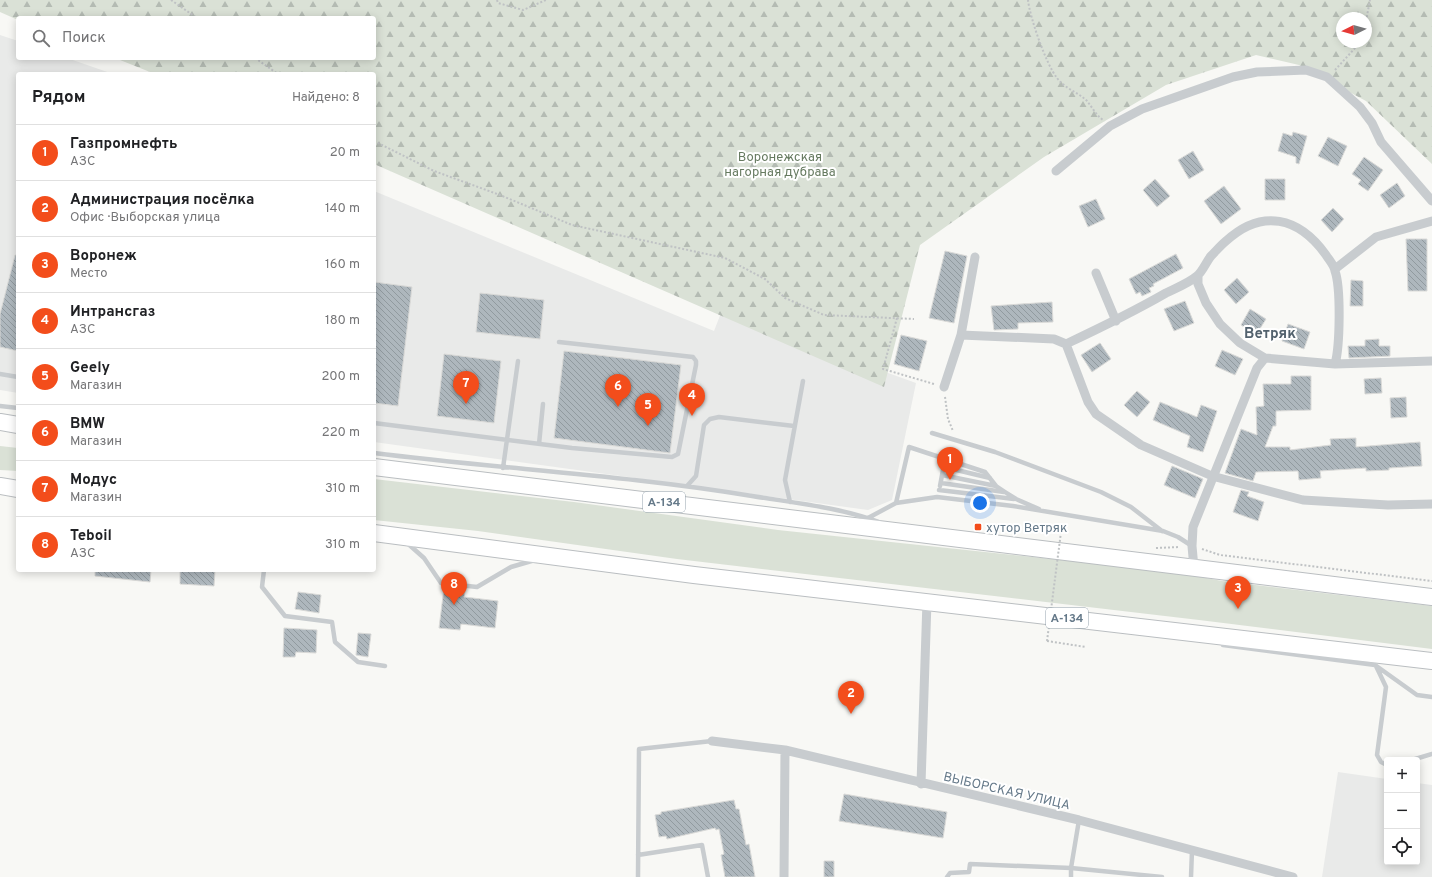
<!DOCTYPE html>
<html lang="ru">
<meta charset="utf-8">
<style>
body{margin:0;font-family:Overpass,sans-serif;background:#f6f6f6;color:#202124}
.controls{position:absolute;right:12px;bottom:12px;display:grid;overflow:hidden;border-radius:4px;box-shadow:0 2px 10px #0003}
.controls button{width:36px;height:36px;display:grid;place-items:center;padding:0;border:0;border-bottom:1px solid #e0e0e0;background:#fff;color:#202124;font:20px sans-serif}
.compass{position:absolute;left:1336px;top:12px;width:36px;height:36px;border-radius:50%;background:#fff;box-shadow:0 2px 10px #0003;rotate:265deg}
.you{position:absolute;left:980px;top:503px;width:14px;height:14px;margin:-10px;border:3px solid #fff;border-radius:50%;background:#1a73e8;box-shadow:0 0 0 6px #1a73e833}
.badge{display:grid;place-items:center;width:26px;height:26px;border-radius:50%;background:#f34d1b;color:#fff;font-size:13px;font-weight:700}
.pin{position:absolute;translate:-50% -33px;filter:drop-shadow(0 1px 2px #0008)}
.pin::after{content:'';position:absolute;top:21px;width:14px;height:12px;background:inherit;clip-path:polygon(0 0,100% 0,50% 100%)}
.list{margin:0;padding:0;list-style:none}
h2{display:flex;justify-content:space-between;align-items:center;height:52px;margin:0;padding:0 16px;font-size:17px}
h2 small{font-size:13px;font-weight:400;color:#757577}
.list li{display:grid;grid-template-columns:26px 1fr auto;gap:12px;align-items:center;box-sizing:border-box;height:56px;padding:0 16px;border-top:1px solid #e0e0e0}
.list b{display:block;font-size:15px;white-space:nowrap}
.list p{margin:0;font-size:13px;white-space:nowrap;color:#757577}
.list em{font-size:13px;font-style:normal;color:#757577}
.icon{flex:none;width:22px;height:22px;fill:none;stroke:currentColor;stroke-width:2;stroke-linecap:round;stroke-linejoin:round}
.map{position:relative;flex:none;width:1432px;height:877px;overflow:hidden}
.search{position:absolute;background:#fff;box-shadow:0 2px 10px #0003;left:16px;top:16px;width:360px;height:44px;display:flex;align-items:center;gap:10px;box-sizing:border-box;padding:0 14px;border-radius:4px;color:#757577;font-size:15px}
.panel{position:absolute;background:#fff;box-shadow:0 2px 10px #0003;left:16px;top:72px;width:360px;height:500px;border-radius:4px}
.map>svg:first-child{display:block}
</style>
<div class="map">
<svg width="1432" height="877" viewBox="0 0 1432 877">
<defs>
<pattern id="forest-firs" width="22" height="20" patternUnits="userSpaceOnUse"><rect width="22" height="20" fill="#dae1d6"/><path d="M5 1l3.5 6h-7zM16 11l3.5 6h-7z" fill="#b4bbb3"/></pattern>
<pattern id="building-back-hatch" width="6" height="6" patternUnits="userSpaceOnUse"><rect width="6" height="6" fill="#aeb7bd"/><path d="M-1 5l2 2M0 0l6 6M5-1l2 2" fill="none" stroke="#919a9f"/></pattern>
</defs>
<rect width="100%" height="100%" fill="#f8f8f5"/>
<path fill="#e9eae9" d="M0,35L18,41V58H67L113,74H18V393L0,390Z
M374,191L714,331L721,313L916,383L892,500L868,510L374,442Z
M1338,772L1387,779V862H1417V783L1432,785V877H1322Z"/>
<path fill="#dae1d6" d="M0,446L18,448V471L0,470Z
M374,479L574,502L778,530L1175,572L1222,581L1432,606V649L1199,620L677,559L478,531L374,520Z"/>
<path fill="url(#forest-firs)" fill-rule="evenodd" d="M0,0H1432V164L1366,101L1299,65L1256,55L1166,85L1044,157L920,245L884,387L374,164V74H155L115,58H374V18H18V20L0,12ZM1342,18H1366V42H1342Z"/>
<path fill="url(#building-back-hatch)" stroke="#dadad8" d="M1293,132L1307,136L1299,164L1296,163V157L1278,151L1283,133L1292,136Z
M1328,137L1347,146L1338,166L1318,156Z
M1193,151L1204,170L1189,179L1178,160Z
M1364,157L1383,170L1368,191L1358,184L1361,180L1352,174Z
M1155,179L1170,196L1157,207L1143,190Z
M1265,179H1285V200H1265Z
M1397,183L1405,196L1389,208L1380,195Z
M1224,186L1241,209L1221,224L1204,201Z
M1096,199L1105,219L1088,227L1079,206Z
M1333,208L1344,219L1332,232L1321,220Z
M1406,239H1427V291H1408Z
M945,251L967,256L954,323L929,318Z
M1176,254L1183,268L1153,284L1154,286L1149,288L1151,292L1142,296L1140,292L1136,294L1129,279Z
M15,255H18V351L0,347V314Z
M1237,278L1249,292L1236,304L1224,290Z
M1351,280L1363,281V306H1350Z
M374,282L412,287L398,406L374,403Z
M480,293L544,300L540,339L476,332Z
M1185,301L1194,323L1174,331L1164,309Z
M1052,302L1053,322L1018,323V329L994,330L991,306Z
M1250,309L1266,319L1256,335L1241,325Z
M1288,324L1310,332L1304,349L1282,341Z
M901,335L927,341L919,371L894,364Z
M1379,339V346H1390V356L1349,358L1348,346H1365V340Z
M1100,343L1111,359L1092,372L1081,355Z
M1222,350L1243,359L1235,375L1215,366Z
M564,351L681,365L670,453L554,438Z
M444,354L501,361L494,423L437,416Z
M1291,376H1311V410L1276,411V426H1273L1265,447H1290V450L1331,445L1330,439L1356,438V447L1420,442L1422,466L1389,468V470L1366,471V468L1320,471L1321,478L1299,480L1298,471L1256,472L1253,481L1225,473L1241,429L1257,435L1256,407L1264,406L1263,384H1291Z
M1381,378L1382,393L1365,394L1364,379Z
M1137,391L1150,402L1137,417L1124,405Z
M1406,397L1407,417L1391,418L1390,398Z
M1160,402L1197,417L1201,405L1217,411L1203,452L1187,447L1190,436L1153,420Z
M1172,466L1203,479L1195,498L1164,485Z
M1241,490L1249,492L1247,496L1264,502L1258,521L1233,512Z
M95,570H151L150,582L95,576Z
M180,570H215L214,586L180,584Z
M444,588L465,590L464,597L498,601L495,628L461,624L460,630L439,628Z
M298,592L321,595L319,613L295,609Z
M284,628L317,630L316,653L296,652L295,657H283Z
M358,633L371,634L368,657L356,655Z
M844,794L947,812L943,838L839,821Z
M734,800L736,809H739L746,845L749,844L755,877H725L721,855L724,854L719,829L716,830L715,828L667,839L666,836L659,837L655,815L661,814V812Z
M824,861H834V877H824Z"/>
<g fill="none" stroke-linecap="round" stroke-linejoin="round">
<g stroke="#babec1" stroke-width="18">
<path id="trunk" d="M0,422L18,425
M374,467L1432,597
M0,486L18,489
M374,533L694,575L1432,661"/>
</g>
<path stroke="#bfc2c4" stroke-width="2" stroke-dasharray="2 2" stroke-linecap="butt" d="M171,0L197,18
M497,0L498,3L523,10L546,0
M1028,0C1030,18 1046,64 1057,78C1065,89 1078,92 1087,101C1092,107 1096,115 1103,120
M1366,21L1370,0
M255,58L278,74
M1335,70L1356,47L1358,42
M374,141L434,171L500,195L572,225L725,258L765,279L785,298L824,315L914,319
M897,318L883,369L934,384
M945,397L948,419L953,431
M1029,534V529L1061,532
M1156,548L1180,547
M1202,549L1220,555L1432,581
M1047,641L1086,647"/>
<path stroke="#c8cccf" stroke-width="4.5" d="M0,374L18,377
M0,406L18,408
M374,423L572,448L672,457L678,454L696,365V361L693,357L559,342
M932,433L995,452L1101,492L1131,507L1162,531
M539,444L543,404
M374,453C500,469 627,475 752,496C795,503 838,507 879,522
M944,467L990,478
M503,468L518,361
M942,475L996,486
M941,483L1004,492
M687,486L696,476L704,425L710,419L719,417L794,426
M940,486L945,459
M939,490L1014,499
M790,502L785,480L803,381
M896,503L909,447L985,472L996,486L1005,492L1016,499L1039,509
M868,518L896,503L937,497L1013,506L1163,531L1178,537L1192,546
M406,542L424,558L441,583L477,587L511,567L535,560
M264,570L262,587L285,616L332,622L335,642L358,662L385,666
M1223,645L1375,665L1417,695L1432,697
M1376,666L1386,687L1377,755L1381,762L1387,765
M1412,760L1432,754
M638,855L702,845L708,877
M638,877L639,749L712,741
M947,877L950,873L969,872L970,864L1071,868L1079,820
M1071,877V868L1162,877
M1191,877L1192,850"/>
<path stroke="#c8cccf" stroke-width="9" d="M1056,171L1110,126L1142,109L1233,77L1257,72L1306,70L1327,77L1360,107L1372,123L1381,142L1432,201
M1335,269L1376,237L1432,221
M1096,273L1116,321
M1198,275V284L1206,303L1220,324L1240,343L1265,358L1335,364L1432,361
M961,335L975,257
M1066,344L1088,402L1096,414L1141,445L1212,476L1303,500L1388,505L1432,504
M944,387L961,335L1054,339L1066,344C1100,328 1133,312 1166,293C1176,288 1189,283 1197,276C1203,271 1206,262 1211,256C1216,251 1221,245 1226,241C1262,208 1299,217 1326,255C1329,260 1334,265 1335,271C1341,288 1340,346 1335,364
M1194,568L1192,546L1193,527L1257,368L1265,358
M712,741L785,750L1079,820L1293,877
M921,784L927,601
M784,877L785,750"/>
<use href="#trunk" stroke="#fff" stroke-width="16"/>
<path stroke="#bfc2c4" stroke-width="2" stroke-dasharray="2 2" stroke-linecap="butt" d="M1047,641L1061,532"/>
</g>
<rect fill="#f34d1b" stroke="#fff" stroke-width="1.5" x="974" y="523" width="8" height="8" rx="2"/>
<g text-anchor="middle" stroke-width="4" stroke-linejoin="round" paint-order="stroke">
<g fill="#fff" stroke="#93a1ac" stroke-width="1">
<rect x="643" y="492" width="42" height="20" rx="3"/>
<rect x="1046" y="608" width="42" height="20" rx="3"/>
</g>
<g font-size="12" font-weight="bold" fill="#657989">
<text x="664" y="506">А-134</text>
<text x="1067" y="622">А-134</text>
</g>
<g font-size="13" fill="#667a60" stroke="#fff">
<text x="780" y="161">Воронежская<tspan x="780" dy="15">нагорная дубрава</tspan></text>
</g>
<g font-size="13" fill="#657989" stroke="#fff" text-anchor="start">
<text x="986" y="532">хутор Ветряк</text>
</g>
<g font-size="13" fill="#657989" stroke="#fff">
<text transform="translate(1007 790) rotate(13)" y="5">ВЫБОРСКАЯ УЛИЦА</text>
</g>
<g font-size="15" font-weight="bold" fill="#53626e" stroke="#fff">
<text x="1270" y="338">Ветряк</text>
</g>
</g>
</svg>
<div class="controls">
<button>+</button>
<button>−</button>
<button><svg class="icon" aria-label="locate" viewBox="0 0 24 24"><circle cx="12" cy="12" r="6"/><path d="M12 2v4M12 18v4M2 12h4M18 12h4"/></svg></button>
</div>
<svg class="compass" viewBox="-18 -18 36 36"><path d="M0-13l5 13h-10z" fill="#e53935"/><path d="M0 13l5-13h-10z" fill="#757577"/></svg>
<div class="you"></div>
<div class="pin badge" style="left:950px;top:480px">1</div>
<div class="pin badge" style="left:851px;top:714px">2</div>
<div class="pin badge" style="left:1238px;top:609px">3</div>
<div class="pin badge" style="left:692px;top:416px">4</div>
<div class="pin badge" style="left:648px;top:426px">5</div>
<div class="pin badge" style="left:618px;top:407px">6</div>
<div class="pin badge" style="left:466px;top:404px">7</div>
<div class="pin badge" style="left:454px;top:605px">8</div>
<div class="search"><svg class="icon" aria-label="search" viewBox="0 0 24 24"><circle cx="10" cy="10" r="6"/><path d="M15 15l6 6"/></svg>Поиск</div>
<section class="panel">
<h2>Рядом<small>Найдено: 8</small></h2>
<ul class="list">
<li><span class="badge">1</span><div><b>Газпромнефть</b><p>АЗС</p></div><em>20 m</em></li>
<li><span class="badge">2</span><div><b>Администрация посёлка</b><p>Офис · Выборская улица</p></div><em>140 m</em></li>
<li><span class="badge">3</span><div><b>Воронеж</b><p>Место</p></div><em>160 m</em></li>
<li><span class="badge">4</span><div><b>Интрансгаз</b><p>АЗС</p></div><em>180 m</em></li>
<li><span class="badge">5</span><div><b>Geely</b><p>Магазин</p></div><em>200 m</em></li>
<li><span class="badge">6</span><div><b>BMW</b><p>Магазин</p></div><em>220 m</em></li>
<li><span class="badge">7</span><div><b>Модус</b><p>Магазин</p></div><em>310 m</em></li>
<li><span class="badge">8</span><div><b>Teboil</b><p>АЗС</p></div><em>310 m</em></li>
</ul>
</section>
</div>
